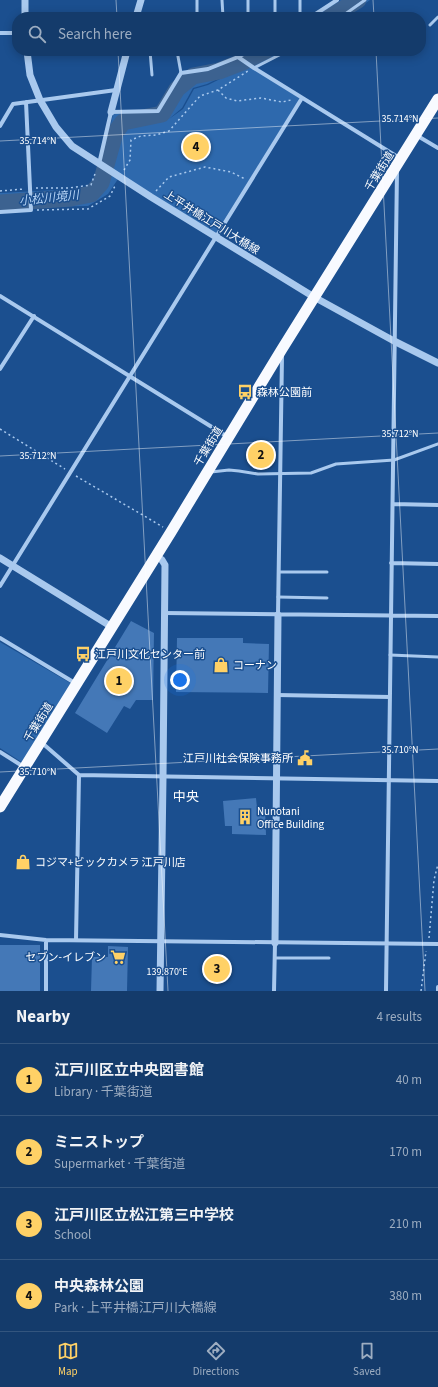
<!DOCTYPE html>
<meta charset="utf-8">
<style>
body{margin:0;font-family:"Source Sans 3","Noto Sans JP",sans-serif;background:#1d4271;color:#f1f3f6}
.you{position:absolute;left:180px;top:680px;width:14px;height:14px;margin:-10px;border:3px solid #fff;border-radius:50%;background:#1a73e8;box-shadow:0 0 0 6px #1a73e833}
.badge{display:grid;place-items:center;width:26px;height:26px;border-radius:50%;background:#ffd166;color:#111;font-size:13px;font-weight:700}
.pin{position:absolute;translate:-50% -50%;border:2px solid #fff;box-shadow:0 1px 4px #0006}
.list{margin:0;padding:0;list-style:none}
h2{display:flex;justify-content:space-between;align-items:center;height:52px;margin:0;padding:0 16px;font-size:17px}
h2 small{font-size:13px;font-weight:400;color:#9dadc1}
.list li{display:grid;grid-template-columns:26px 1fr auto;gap:12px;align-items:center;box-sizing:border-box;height:72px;padding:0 16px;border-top:1px solid #33557e}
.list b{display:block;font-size:15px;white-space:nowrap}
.list p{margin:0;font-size:13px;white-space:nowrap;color:#9dadc1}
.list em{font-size:13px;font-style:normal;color:#9dadc1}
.icon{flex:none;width:22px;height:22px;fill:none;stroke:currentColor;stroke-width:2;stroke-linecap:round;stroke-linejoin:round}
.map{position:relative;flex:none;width:438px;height:991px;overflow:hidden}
.search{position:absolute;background:#143b6b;box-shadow:0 2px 10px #0003;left:12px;right:12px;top:12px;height:44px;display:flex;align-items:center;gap:10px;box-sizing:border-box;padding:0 14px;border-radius:16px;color:#9dadc1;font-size:15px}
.sheet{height:340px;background:#143b6b}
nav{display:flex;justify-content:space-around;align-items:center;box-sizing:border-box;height:56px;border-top:1px solid #33557e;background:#143b6b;font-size:11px;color:#9dadc1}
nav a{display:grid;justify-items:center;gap:2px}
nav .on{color:#ffd166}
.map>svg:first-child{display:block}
</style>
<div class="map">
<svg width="438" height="991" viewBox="0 0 438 991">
<rect width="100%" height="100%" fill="#1b4f8f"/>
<path fill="#2e69ad" d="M341,0H370L346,17H314Z
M252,51H285L255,66L242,57Z
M238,58L246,65L207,84L193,88L182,108L169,119L133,128L169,119L183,109L194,89L208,85L248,65L299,98V100L216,233L120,176L108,194L88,206L0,208V193L92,188L101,170L113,114L159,112L181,74L208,70Z
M0,642L72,684L23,763L0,748Z"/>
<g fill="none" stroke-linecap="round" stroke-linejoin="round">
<path stroke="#3c6290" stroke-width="17" d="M330,17L358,0
M0,203L71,198L91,194L101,183L115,133L123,122L162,114L177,89L193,76L219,71L245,61L265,51"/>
</g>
<path fill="#4478b7" d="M261,441L274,449L262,470L249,461Z
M131,621L154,633L153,700H136L130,709L124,706L107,733L75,713Z
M177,638H243V643L269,644L268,693L176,692Z
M256,798L257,808L265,807L266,835L232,834V826H225L223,801Z
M0,945H40V991H0Z
M108,946L128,947L127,991H91L92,957H108Z"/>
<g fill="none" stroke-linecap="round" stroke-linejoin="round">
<path stroke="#a9c9ee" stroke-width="1.5" stroke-dasharray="2 3" stroke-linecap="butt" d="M218,90L226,98L237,101L261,98L282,102L291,100
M124,170L130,160L131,140L141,136L156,135L169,131L200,96L218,90L248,71
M36,188H69L91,185L96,171
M0,191L24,189
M156,191L169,177L205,167L231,172L245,179
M37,210L88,209L110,196L116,184
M0,429L65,469
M76,476L163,527
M429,938L434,880L438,864
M421,991L426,951"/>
<path stroke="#a9c9ee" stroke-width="3" d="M197,0V17
M222,0L223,17
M248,0V17
M275,0V17
M300,0V17
M341,17L365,0
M430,25L438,17
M150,51L152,75
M177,51L181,73
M254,68L287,51
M211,472L229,470L239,471L258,474L311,473L336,464L394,460L438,444
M279,572H327
M278,597L327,598
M390,655L438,657
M275,958H329"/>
<path stroke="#a9c9ee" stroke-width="4" d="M311,17L337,0
M0,33H17
M238,57L249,51
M0,126L13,104L116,90
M416,135L438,148
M99,164L111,112L158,111L181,73L208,69L238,57L254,68L401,159
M0,212L31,210L26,102
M0,296L228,437
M0,369L34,316
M393,504L438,505
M391,563L438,564
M0,586L302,98
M164,613L438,616
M278,615L282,356
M0,638L75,683
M277,695L390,697
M41,742L79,775L438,781
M0,752L24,767
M0,935L46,940L438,944
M76,940L79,775
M46,991V940
M274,991L275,943
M386,991L397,170
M438,991V987"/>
<path stroke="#a9c9ee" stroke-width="7" d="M25,0V17
M136,17L141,0
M27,51L30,75L40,100L56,127L72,146L151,197L314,297L394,341L438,363
M111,112L127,51
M156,556L162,560L165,565L163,777L160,991
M0,558L112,627
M275,943L278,615"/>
<path stroke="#f8faff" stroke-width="11" d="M0,807L171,532L282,349L438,99"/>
</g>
<path fill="none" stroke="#fff" stroke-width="1" stroke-opacity="0.45" d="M116,0L117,17M373,0L374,17M118,51L168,991M376,51L425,991M0,141L438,118M0,456L438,433M0,772L438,749"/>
<defs>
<g id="bus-bare" transform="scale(1.2)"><path d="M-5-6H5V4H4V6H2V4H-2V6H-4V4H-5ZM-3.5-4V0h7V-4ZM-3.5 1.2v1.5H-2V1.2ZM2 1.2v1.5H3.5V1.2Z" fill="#ffd166" stroke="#1b4f8f" stroke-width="2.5" paint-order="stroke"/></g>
<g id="shop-bare" transform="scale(1.2)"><path d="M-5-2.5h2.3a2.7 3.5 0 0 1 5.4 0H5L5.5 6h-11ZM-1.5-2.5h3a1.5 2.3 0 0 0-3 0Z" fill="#ffd166" stroke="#1b4f8f" stroke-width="2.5" paint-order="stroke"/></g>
<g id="civic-bare" transform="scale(1.2)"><path d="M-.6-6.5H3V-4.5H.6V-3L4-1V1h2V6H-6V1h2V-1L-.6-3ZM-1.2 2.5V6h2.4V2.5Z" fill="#ffd166" stroke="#1b4f8f" stroke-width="2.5" paint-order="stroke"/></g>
<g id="building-bare" transform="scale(1.2)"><path d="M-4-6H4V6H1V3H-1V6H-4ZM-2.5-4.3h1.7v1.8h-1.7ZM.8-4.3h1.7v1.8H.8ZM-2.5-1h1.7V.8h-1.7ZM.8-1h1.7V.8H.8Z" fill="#ffd166" stroke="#1b4f8f" stroke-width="2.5" paint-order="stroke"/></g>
<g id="supermarket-bare" transform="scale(1.2)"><path d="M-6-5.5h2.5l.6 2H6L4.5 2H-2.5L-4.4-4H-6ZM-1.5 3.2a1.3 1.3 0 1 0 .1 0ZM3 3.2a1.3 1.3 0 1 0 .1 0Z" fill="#ffd166" stroke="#1b4f8f" stroke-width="2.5" paint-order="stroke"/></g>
</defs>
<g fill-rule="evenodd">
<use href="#bus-bare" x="245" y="392"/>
<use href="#bus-bare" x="83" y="654"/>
<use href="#shop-bare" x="221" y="665"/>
<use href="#civic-bare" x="305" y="758"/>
<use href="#building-bare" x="245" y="817"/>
<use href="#shop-bare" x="23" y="862"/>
<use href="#supermarket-bare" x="118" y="957"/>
</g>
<g text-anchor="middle" stroke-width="3" stroke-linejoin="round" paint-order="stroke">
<g font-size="11" fill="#fff" stroke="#1b4f8f">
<text transform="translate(379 171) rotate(-58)" y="4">千葉街道</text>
<text transform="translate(212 222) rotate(32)" y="4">上平井橋江戸川大橋線</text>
<text transform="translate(208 446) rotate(-59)" y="4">千葉街道</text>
<text transform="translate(38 722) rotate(-58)" y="4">千葉街道</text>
</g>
<g font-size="11" fill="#fff" stroke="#1b4f8f" text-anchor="start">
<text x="257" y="396">森林公園前</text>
<text x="95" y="658">江戸川文化センター前</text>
<text x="233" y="669">コーナン</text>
<text x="293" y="762" text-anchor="end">江戸川社会保険事務所</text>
<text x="257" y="815">Nunotani<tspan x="257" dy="13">Office Building</tspan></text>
<text x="35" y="866">コジマ+ビックカメラ 江戸川店</text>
<text x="106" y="961" text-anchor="end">セブン-イレブン</text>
</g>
<g font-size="12" font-style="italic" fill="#b5d3f5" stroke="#1b4f8f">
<text transform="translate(49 198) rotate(-6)" y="4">小松川境川</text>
</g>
<g font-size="13" fill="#fff" stroke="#1b4f8f">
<text x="186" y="801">中央</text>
</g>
</g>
<g font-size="10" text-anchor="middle" fill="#fff" stroke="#1b4f8f" stroke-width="3" stroke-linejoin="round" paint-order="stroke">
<text x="400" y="122">35.714°N</text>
<text x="38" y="144">35.714°N</text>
<text x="400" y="437">35.712°N</text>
<text x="38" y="459">35.712°N</text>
<text x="400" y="753">35.710°N</text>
<text x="38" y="775">35.710°N</text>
<text x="167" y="975">139.870°E</text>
</g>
</svg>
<div class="you"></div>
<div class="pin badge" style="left:119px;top:681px">1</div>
<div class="pin badge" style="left:261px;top:455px">2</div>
<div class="pin badge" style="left:217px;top:969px">3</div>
<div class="pin badge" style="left:196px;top:147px">4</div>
<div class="search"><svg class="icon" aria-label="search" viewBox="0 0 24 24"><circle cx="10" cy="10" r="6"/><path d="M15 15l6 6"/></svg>Search here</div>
</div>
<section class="sheet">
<h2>Nearby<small>4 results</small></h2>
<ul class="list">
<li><span class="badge">1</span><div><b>江戸川区立中央図書館</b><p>Library · 千葉街道</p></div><em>40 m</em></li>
<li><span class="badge">2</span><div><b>ミニストップ</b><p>Supermarket · 千葉街道</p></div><em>170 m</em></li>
<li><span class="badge">3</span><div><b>江戸川区立松江第三中学校</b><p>School</p></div><em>210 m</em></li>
<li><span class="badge">4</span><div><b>中央森林公園</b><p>Park · 上平井橋江戸川大橋線</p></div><em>380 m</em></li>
</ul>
</section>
<nav>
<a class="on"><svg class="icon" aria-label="map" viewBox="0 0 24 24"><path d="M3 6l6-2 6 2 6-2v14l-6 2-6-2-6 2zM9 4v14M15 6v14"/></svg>Map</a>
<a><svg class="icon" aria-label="directions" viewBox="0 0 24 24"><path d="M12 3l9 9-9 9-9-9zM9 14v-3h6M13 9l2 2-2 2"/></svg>Directions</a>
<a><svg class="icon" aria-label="saved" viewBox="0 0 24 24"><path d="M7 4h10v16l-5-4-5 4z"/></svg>Saved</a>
</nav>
